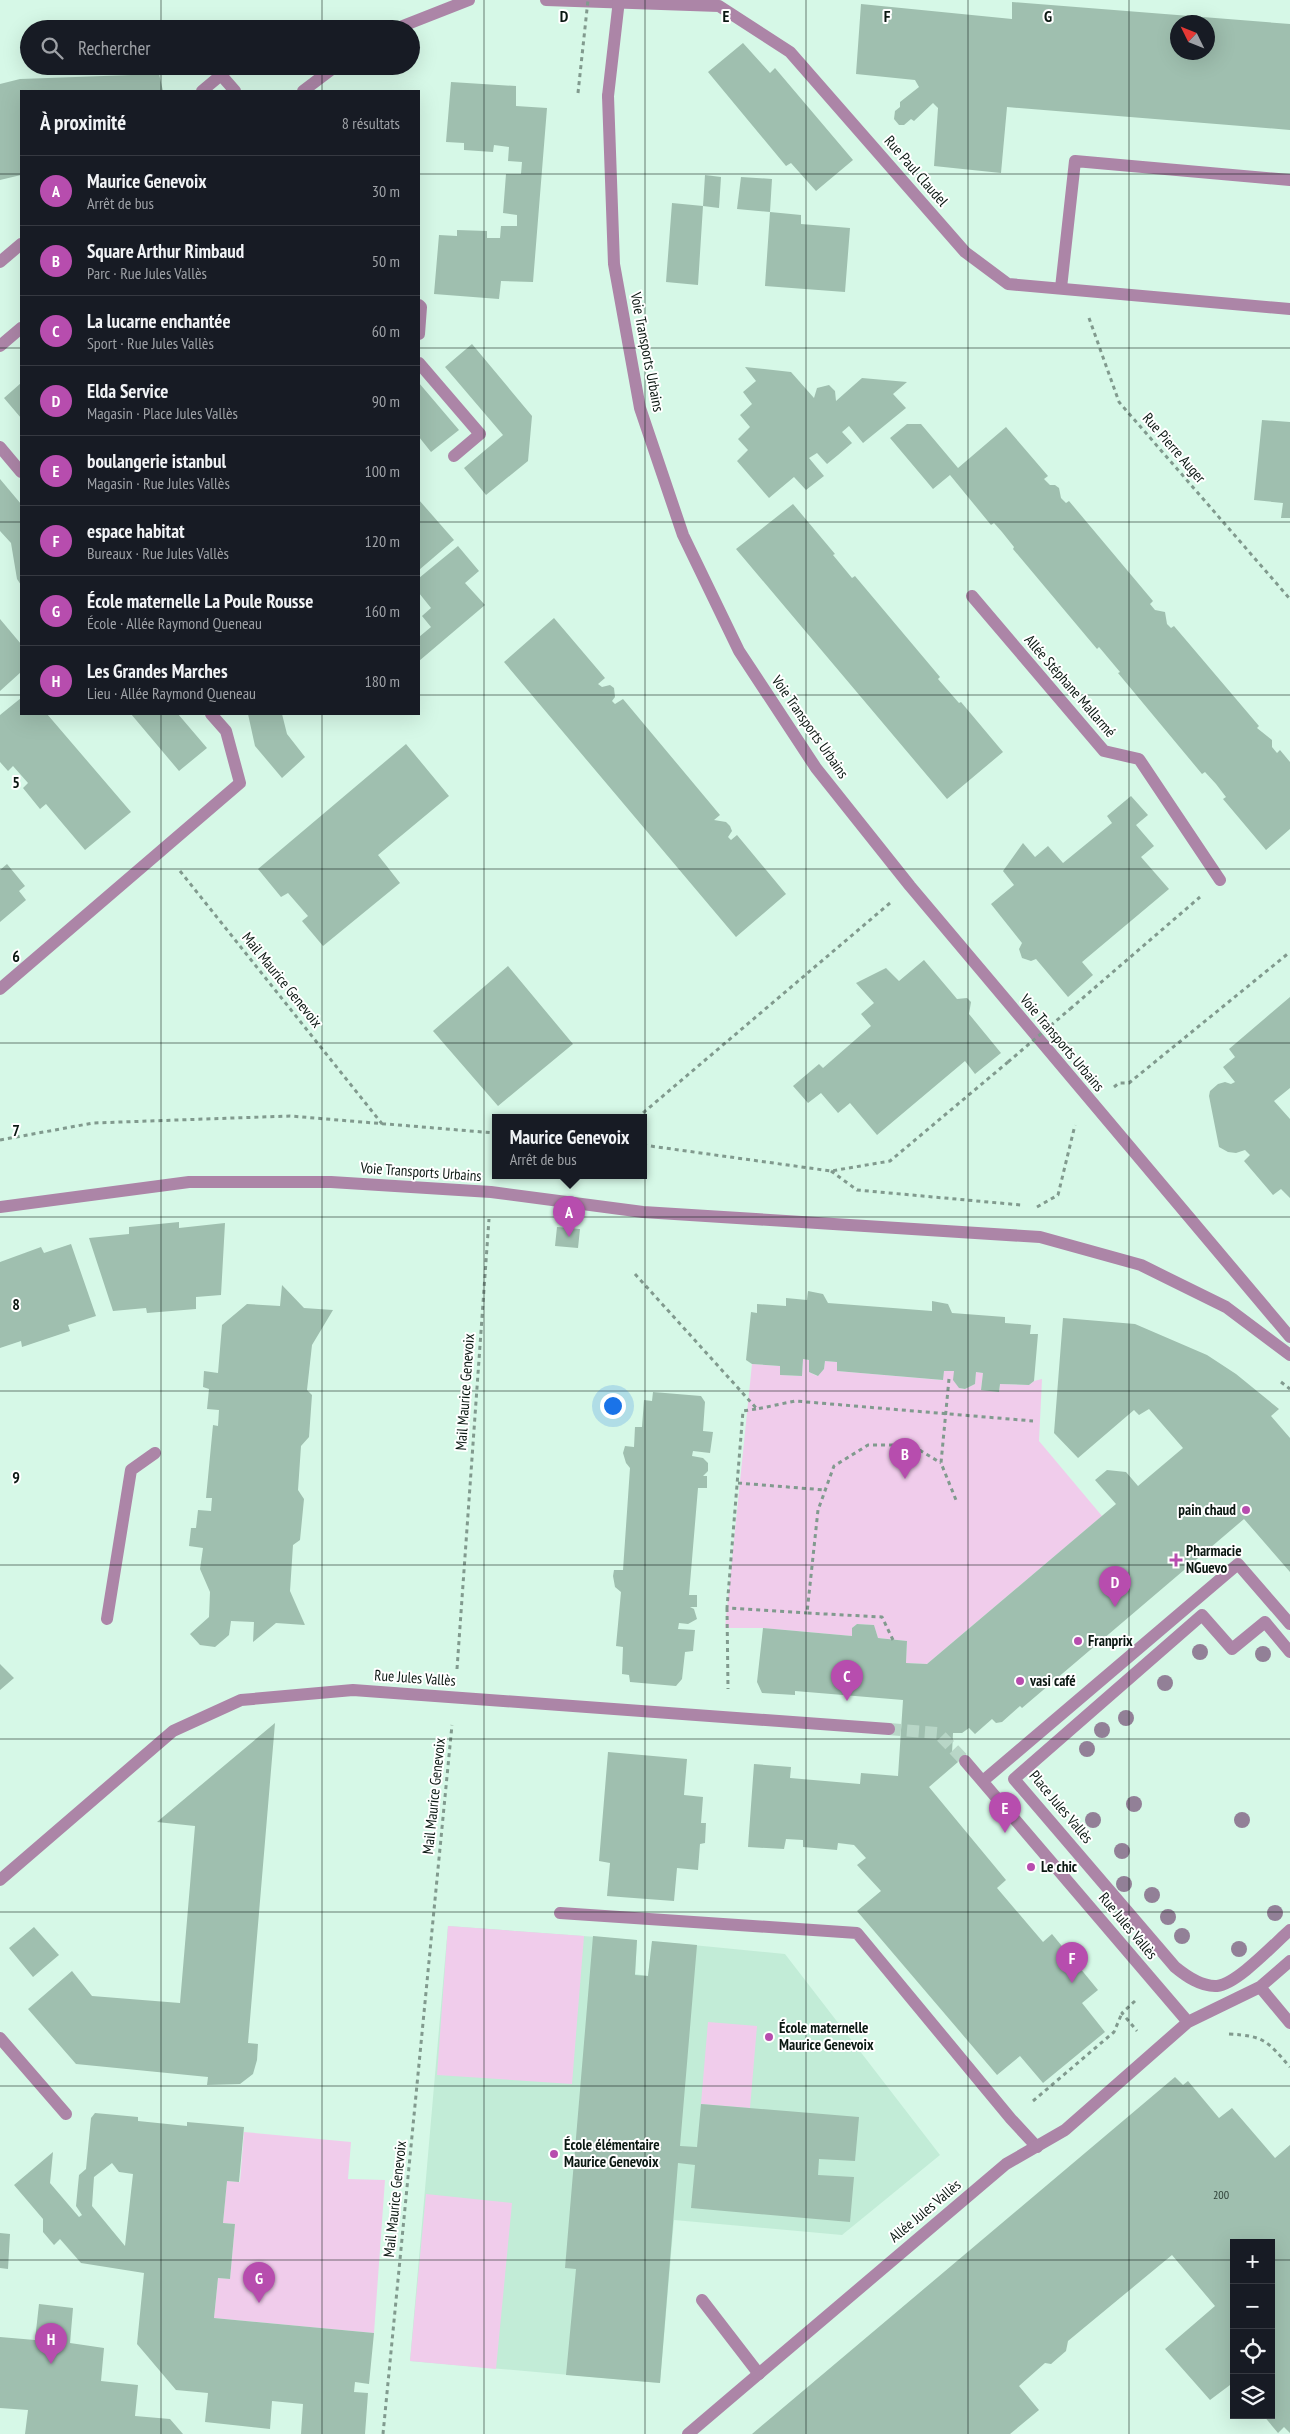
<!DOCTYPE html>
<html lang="fr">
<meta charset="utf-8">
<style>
body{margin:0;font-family:"PT Sans Narrow",sans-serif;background:#20242c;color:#f1f3f6}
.controls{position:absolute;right:15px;bottom:15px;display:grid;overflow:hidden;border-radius:0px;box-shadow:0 5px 20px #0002}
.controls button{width:45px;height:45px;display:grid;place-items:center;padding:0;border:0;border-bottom:1px solid #363941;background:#171b24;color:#f1f3f6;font:25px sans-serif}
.compass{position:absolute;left:1170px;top:15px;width:45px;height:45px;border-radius:50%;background:#171b24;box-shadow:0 5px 20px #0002;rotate:313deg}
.you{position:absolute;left:612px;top:1405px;width:18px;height:18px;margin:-12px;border:4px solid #fff;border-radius:50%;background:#1a73e8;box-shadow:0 0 0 8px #1a73e833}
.badge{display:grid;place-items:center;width:32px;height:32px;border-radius:50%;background:#b74dae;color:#fff;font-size:16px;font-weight:700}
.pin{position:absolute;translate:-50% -41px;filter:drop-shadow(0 1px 2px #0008)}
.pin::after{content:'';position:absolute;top:26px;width:18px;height:15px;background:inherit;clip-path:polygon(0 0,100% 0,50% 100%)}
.popup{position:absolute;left:492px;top:1114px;width:155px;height:65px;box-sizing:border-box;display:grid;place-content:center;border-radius:0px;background:#171b24;filter:drop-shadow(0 1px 4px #0005);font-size:16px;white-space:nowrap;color:#9ea1a6}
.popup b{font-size:19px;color:#f1f3f6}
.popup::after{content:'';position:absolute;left:50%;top:100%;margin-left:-10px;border:10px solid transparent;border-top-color:#171b24}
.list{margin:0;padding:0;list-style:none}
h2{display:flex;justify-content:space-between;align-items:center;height:65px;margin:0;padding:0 20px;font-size:21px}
h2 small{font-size:16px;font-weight:400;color:#9ea1a6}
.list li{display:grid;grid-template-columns:32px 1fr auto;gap:15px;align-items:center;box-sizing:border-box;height:70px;padding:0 20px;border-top:1px solid #363941}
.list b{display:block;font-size:19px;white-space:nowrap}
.list p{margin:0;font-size:16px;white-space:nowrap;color:#9ea1a6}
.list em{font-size:16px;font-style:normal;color:#9ea1a6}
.icon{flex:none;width:28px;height:28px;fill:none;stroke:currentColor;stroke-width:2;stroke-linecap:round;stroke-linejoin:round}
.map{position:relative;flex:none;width:1290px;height:2434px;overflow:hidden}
.search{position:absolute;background:#171b24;box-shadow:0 5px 20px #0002;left:20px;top:20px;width:400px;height:55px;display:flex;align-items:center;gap:12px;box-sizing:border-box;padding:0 18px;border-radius:28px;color:#9ea1a6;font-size:19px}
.panel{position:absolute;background:#171b24;box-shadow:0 5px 20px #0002;left:20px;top:90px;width:400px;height:625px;border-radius:0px}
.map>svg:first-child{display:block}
</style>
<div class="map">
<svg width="1290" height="2434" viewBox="0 0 1290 2434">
<rect width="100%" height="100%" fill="#d6f8e7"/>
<path fill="#c2ecd7" d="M448,1926L637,1940L635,1974L648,1976L652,1941L785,1954L940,2155L842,2235L674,2220L660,2383L410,2361Z"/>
<path fill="#f0cceb" d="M803,1359L809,1360V1372L817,1376L824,1369L825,1361L837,1362V1371L942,1380L944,1371H954L959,1388L965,1389L975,1384L976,1372L983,1373L981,1390L999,1392L1000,1384L1029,1385L1034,1381L1042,1379L1039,1441L1102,1516L927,1664L906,1663L907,1641L878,1638L874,1625L857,1624L852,1628V1636L763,1628H725L752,1364L780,1366V1375L802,1376Z
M448,1926L584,1936L572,2084L437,2075Z
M708,2022L757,2026L750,2108L701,2104Z
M244,2132L351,2142L348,2179L385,2180L374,2333L214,2318L218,2278L230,2279L235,2224L223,2223L227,2181L240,2182Z
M426,2194L512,2203L496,2369L410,2361Z"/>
<path fill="#9fbfaf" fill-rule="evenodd" d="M1012,2L1290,24V130L1007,107L1001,173L934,166L938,108L933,103L914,121L911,119L904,125H899L894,119L895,111L900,107V102L919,87L915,80L856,74L861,4L1012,19ZM1178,22H1208V52H1178Z
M743,43L770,73L775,68L853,160L816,191L791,163L786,166L708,72Z
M159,74L163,91H21V175L0,180V84L20,79Z
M451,82L516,86V106L547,108L533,282L501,281L499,299L434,294L439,235L457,236V230L487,231V238H500L501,226H517V215L503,213L506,174H521L522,162L508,161L509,147L494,145L493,152L464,150V143L446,142Z
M705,175L721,177L719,208L703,206Z
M741,177L772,179L770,212L801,215V224L850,228L845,292L765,286L770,212L737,209Z
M672,203L703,206L698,285L666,282Z
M472,344L532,416L528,461L486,495L464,468L503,435L445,367Z
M745,367L791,372L814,398L817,388L829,385L835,391L836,401L862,378L907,382L893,394L906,408L863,443L849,426L842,432L852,443L838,455L827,464L817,453L809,458L824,476L806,490L794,477L769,498L737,461L748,450L738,439L750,427L740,415L752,404L743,392L756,381Z
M21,383V418L4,398Z
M419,383L459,430L431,452L419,437Z
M1262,420L1290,422V518H1281L1283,503L1254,500Z
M907,424H921L958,468L1006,427L1048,476L1044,479L1050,485H1055L1059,488L1061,498L1066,503L1069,501L1153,601L1150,604L1155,610L1165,612L1167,624L1171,628L1174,626L1259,726L1257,728L1272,740V747L1277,753L1280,750L1290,762V829L1266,850L1223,799L1226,797L1216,784L1205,772L1202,774L1118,673L1120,672L1099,647L1097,649L1013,549L1014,547L1002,532L994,523L991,525L950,475L933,489L890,438Z
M0,479L21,504V585L17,579L11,543L0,531Z
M419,500L454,540L419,570Z
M793,504L835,554L833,555L852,578L855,576L940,677L938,679L959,703L961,702L1003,752L947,799L736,549Z
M458,546L479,571L465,583L485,605L419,661V637L431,627L422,616L431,608L419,593V578Z
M554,618L605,678L598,684L602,687L610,685L614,688L615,697L612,701L615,704L623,699L720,815L714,820L726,822L730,826L732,831L728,837L731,840L737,835L786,894L736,937L504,662Z
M0,619L21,644V672L0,691Z
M21,698V714H47L131,812L85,850L46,804L40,809L23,788L28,783L13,766L8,771L0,762V715Z
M131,714H178L207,748L179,771Z
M248,714H282L287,734L305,757L282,778L255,746Z
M406,744L449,796L378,855L400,883L323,946L302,921L308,916L288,893L281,897L258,869Z
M1131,796L1148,815L1136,825L1154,846L1141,857L1169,889L1082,962L1093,975L1068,997L1036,959L1031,961L1022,958L1019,949L1022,943L991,904L1014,885L1003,871L1023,843L1035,857L1048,846L1063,863L1112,823L1107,816Z
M7,864L25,886L19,891L26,900L0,922V870Z
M924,960L957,999L967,998L971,1002L969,1014L1001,1053L975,1074L965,1061L877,1135L850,1103L838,1113L821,1093L808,1103L793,1086L819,1064L823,1068L871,1026L861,1014L874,1003L856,983L886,968L899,981Z
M508,966L573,1044L498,1106L433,1031Z
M1290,997V1088L1274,1101L1290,1119V1198L1281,1189L1273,1195L1244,1161L1250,1155L1245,1150L1236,1153L1228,1152L1219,1147L1209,1096L1210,1091L1218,1084L1225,1082L1231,1084L1235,1082L1223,1067L1235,1057L1229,1049Z
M179,1222V1228L225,1223L221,1295L196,1297V1309L147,1313L146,1308L113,1311L89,1238L129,1234V1227Z
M557,1227L580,1229L578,1248L555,1246Z
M71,1244L96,1316L68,1325L70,1331L22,1347L21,1341L0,1348V1262L41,1247L44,1253Z
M282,1285L304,1308L333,1310L312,1345L307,1390L312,1395L309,1437L301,1446L298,1490L304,1499L300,1540L293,1545L290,1591L305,1625L276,1623L253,1642L254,1622L231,1621L229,1635L215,1647L200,1645L190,1634L209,1617L210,1592L200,1569L203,1548L189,1546L191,1528H196L198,1510L211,1511L212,1498H206L213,1425L218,1426L219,1410L207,1409L209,1389L203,1387L204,1371L218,1373L222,1325L247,1304L280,1306Z
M808,1291L823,1294L828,1303L932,1311V1301L948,1304L952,1313L1005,1317V1323L1031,1325L1030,1334H1038L1034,1381L1029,1385L1000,1384L999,1392L981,1390L983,1373L976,1372L975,1384L965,1389L959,1388L953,1380L954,1371H944L943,1380L837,1371V1362L825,1361L824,1369L818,1376L809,1372V1360L803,1359L802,1376L780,1375V1366L752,1364L746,1360L751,1312L757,1313V1304L786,1306V1298L807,1300Z
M1063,1318L1135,1324L1207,1355L1236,1374L1279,1409L1271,1416L1290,1438V1572L1244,1519L1022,1708L1020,1706L1002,1722L996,1723L992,1719L975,1734L969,1728L962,1733H953L952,1753L958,1762L929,1787L1006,1880L997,1888L1043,1942L1052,1934L1098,1990L1082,2003L1105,2032L1043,2083L1020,2056L997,2075L857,1911L881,1891L857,1865L866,1858L854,1845L838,1843L837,1850L803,1847V1840L786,1839L784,1849L748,1847L754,1764L791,1767L790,1778L860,1784L861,1773L898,1776L903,1700L795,1691V1695L762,1693L757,1682L763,1628L852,1636V1628L857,1624L874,1625L878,1638L907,1641L906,1663L927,1664L1116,1504L1095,1480L1107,1470L1126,1472L1138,1486L1183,1448L1149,1409L1139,1415L1134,1410L1078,1458L1054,1433Z
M653,1392L701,1396L705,1402L703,1431L713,1432L710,1453L693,1451L692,1456L703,1458L708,1463V1471L703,1476H707V1488H698L689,1595H697V1607H690L694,1609L697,1619L688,1624L679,1623L678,1629L695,1630L693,1651L685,1652L682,1679L676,1686L630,1682L629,1675L622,1674L623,1647L616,1646L621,1592L615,1587L613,1576L614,1570H623L630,1468L626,1463L623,1453L625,1446L634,1447L635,1427H642L644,1400L652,1401Z
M0,1664L14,1678L0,1690Z
M275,1723L248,2043L258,2044L257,2060L253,2074L240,2084L207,2085L208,2077L76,2064L28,2009L72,1971L92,1996L180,2003L195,1826L157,1822Z
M608,1752L687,1759L684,1795L703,1797L701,1823H706L705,1843L700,1844L698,1870L677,1868L674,1901L607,1896L610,1863L599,1861Z
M34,1927L59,1955L33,1977L9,1948Z
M593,1936L637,1940L635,1975L648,1976L652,1941L697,1945L680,2146L697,2147L701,2104L859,2117L855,2161L819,2159L818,2175L854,2177L850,2222L691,2208L695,2165L678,2163L660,2383L566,2375L576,2269L565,2268Z
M1175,2077L1183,2085L1188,2081L1219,2118L1232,2108L1275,2158L1290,2145V2433L1284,2427L1278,2433L1263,2415H1271V2243H1234V2382L1210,2400L1165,2349L1215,2306L1172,2255L1068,2341L1066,2351L1051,2364L1045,2363L1019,2386L1039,2410L1010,2434H752Z
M95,2113L138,2117V2121L187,2126V2122L244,2127L239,2182L227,2181L223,2223L235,2224L230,2279L218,2278L214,2318L374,2333L369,2384L355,2382L354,2392L368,2393L365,2434H301L303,2404L272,2401L270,2429L205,2422L208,2393L176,2390L137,2344L144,2273L81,2263L60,2239L54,2245L43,2232V2219L14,2185L53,2152L50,2183L79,2217L82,2215L76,2206L79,2175L86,2169L91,2118ZM112,2163L119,2172L133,2174L125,2246L92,2206L94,2177Z
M0,2233L10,2234L8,2269L0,2268Z
M39,2304L73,2308L70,2343L104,2348L101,2381L138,2385L135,2416L170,2419L183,2434H25L28,2410L0,2408V2337L35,2340Z"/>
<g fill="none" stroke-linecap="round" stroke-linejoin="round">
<path stroke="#b8d6c7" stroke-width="12" stroke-dasharray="12 6" stroke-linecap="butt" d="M889,1729L938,1733L965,1761"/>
<path stroke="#819a8e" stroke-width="3" stroke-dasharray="4 4" stroke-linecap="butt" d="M1089,318L1119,402L1290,599
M180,871L383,1125
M1070,1009L1200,897
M1114,1087L1119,1083H1129L1290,952
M637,1118L890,903
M0,1140L93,1123L290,1116L495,1133
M643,1145L831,1171L890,1161L1008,1062
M831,1171L857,1190L1021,1205
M1037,1207L1058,1195L1075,1125
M635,1274L757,1409L795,1401L1033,1421
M949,1379L941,1463L956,1500
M1281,1382L1290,1389
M756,1409L743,1411L727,1608L807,1613
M738,1483L825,1490
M727,1608L728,1689
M893,1640L882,1617L807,1613L818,1510L834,1466L868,1445H911L941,1463
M457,1669L489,1219
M1135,2001L1122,2013L1137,2031
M1229,2034C1265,2036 1267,2041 1290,2067
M1033,2101L1114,2032L1122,2013
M383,2434L452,1725"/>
<path stroke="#ac85a7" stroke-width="12" d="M202,91L221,75L235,91
M608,96L614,264L640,408L683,535L739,651L816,768L910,886L1290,1337
M0,262L21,244
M1061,288L1075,161L1290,180
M419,305L421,307L419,334
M419,363L480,434L454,456
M0,447L21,472
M0,989L240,783L226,731L211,714
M0,1207L189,1182H331L491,1192L643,1212L1040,1237L1141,1265L1226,1307L1290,1355
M107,1619L131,1470L155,1453
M560,1913L857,1933L1011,2119L1037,2147
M702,2300L759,2374"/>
<path stroke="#ac85a7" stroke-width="12" d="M546,0L719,6L790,52L965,252L1008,284L1290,309
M395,29L469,0
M303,91L336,66
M0,346L21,328
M972,596L1104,751L1139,759L1220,880
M1290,1652L1265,1622L1232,1649L1202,1615L1014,1779L1175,1967C1186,1976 1201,1987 1217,1986C1237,1984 1274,1944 1290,1930
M965,1761L1188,2022
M984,1780L1238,1564L1290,1624
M0,1880L173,1731L241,1700L353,1690L889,1729
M1260,1987L1290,2023
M0,2038L66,2114
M688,2434L1006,2164L1065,2130L1188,2022L1260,1987L1290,1961"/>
<path stroke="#819a8e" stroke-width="3" stroke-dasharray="4 4" stroke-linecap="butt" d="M578,93L588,0
M1008,1062L1070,1009"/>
<path stroke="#ac85a7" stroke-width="12" d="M608,96L619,0"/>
</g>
<g fill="#928097">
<circle cx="1200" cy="1652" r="8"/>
<circle cx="1263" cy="1654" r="8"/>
<circle cx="1165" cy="1683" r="8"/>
<circle cx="1126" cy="1718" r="8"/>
<circle cx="1102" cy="1730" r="8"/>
<circle cx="1087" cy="1749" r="8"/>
<circle cx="1134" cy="1804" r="8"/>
<circle cx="1093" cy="1820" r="8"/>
<circle cx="1242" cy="1820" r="8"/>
<circle cx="1122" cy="1851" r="8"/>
<circle cx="1124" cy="1884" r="8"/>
<circle cx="1152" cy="1895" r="8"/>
<circle cx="1275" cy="1913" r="8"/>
<circle cx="1168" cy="1917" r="8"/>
<circle cx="1182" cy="1936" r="8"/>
<circle cx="1239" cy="1949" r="8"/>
</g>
<path fill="none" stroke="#0b1812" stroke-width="1" stroke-opacity="0.55" d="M161,0V29M322,0V29M484,0V2434M645,0V2434M806,0V2434M968,0V2434M1129,0V2434M161,66V91M322,66V91M0,174H21M419,174H1290M0,348H21M419,348H1290M0,522H21M419,522H1290M0,695H21M419,695H1290M161,714V2434M322,714V2434M0,869H1290M0,1043H1290M0,1217H1290M0,1391H1290M0,1565H1290M0,1739H1290M0,1912H1290M0,2086H1290M0,2260H1234M1271,2260H1290"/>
<g fill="#b74dae" stroke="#fff" stroke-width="2">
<circle cx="1246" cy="1510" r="5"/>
<path d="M1173.5 1552.5h5v5h5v5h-5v5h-5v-5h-5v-5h5z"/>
<circle cx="1078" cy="1641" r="5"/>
<circle cx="1020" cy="1681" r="5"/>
<circle cx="1031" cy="1867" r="5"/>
<circle cx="769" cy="2037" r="5"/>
<circle cx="554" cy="2154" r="5"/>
</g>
<g text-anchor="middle" stroke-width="4" stroke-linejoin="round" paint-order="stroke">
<g font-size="12" fill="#304239">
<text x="1221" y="2199">200</text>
</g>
<g font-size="15" fill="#0b1812" stroke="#fff">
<text transform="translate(916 171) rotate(49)" y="5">Rue Paul Claudel</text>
<text transform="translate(647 352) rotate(79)" y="5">Voie Transports Urbains</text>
<text transform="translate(1174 448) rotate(49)" y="5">Rue Pierre Auger</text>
<text transform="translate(1070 686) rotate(49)" y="5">Allée Stéphane Mallarmé</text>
<text transform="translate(810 727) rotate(55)" y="5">Voie Transports Urbains</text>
<text transform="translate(282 980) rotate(51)" y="5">Mail Maurice Genevoix</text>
<text transform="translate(1062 1043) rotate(50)" y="5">Voie Transports Urbains</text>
<text transform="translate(421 1172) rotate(4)" y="5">Voie Transports Urbains</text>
<text transform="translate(465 1392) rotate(-86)" y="5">Mail Maurice Genevoix</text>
<text transform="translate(415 1678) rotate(4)" y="5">Rue Jules Vallès</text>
<text transform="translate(434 1796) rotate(-84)" y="5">Mail Maurice Genevoix</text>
<text transform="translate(1061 1807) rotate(50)" y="5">Place Jules Vallès</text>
<text transform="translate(1128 1926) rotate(50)" y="5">Rue Jules Vallès</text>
<text transform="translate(395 2199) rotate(-84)" y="5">Mail Maurice Genevoix</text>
<text transform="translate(925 2211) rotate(-40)" y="5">Allée Jules Vallès</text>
</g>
<g font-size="15" font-weight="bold" fill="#0b1812" stroke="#fff" text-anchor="start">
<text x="1236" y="1515" text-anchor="end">pain chaud</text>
<text x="1186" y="1556">Pharmacie<tspan x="1186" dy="17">NGuevo</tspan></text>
<text x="1088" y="1646">Franprix</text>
<text x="1030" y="1686">vasi café</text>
<text x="1041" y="1872">Le chic</text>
<text x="779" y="2033">École maternelle<tspan x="779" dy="17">Maurice Genevoix</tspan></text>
<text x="564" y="2150">École élémentaire<tspan x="564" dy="17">Maurice Genevoix</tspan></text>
</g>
</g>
<g font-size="16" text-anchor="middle" font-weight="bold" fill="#0b1812" stroke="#fff" stroke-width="4" stroke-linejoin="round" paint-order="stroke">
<text x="564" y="22">D</text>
<text x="726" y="22">E</text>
<text x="887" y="22">F</text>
<text x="1048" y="22">G</text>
<text x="16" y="788">5</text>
<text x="16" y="962">6</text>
<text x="16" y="1136">7</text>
<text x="16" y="1310">8</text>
<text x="16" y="1483">9</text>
</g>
</svg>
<div class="controls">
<button>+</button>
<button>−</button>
<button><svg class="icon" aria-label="locate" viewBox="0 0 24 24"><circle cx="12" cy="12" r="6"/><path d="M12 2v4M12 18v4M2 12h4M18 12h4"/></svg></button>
<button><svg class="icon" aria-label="layers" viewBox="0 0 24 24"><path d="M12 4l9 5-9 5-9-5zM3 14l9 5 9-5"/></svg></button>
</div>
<svg class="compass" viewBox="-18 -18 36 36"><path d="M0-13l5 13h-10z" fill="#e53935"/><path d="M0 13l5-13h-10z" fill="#9ea1a6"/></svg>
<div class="you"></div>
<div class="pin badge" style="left:569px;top:1237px">A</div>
<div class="popup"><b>Maurice Genevoix</b>Arrêt de bus</div>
<div class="pin badge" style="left:905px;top:1479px">B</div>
<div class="pin badge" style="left:847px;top:1701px">C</div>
<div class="pin badge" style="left:1115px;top:1607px">D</div>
<div class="pin badge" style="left:1005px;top:1833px">E</div>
<div class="pin badge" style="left:1072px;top:1983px">F</div>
<div class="pin badge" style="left:259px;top:2303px">G</div>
<div class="pin badge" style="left:51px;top:2364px">H</div>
<div class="search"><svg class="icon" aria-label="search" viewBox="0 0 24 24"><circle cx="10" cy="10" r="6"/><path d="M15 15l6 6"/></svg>Rechercher</div>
<section class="panel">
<h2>À proximité<small>8 résultats</small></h2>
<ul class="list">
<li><span class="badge">A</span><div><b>Maurice Genevoix</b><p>Arrêt de bus</p></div><em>30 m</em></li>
<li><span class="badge">B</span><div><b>Square Arthur Rimbaud</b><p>Parc · Rue Jules Vallès</p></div><em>50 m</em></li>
<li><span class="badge">C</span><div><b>La lucarne enchantée</b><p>Sport · Rue Jules Vallès</p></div><em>60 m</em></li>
<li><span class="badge">D</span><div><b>Elda Service</b><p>Magasin · Place Jules Vallès</p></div><em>90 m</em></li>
<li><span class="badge">E</span><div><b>boulangerie istanbul</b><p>Magasin · Rue Jules Vallès</p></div><em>100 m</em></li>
<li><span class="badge">F</span><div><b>espace habitat</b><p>Bureaux · Rue Jules Vallès</p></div><em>120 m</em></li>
<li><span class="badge">G</span><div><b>École maternelle La Poule Rousse</b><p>École · Allée Raymond Queneau</p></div><em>160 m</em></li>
<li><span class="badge">H</span><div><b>Les Grandes Marches</b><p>Lieu · Allée Raymond Queneau</p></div><em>180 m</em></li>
</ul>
</section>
</div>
